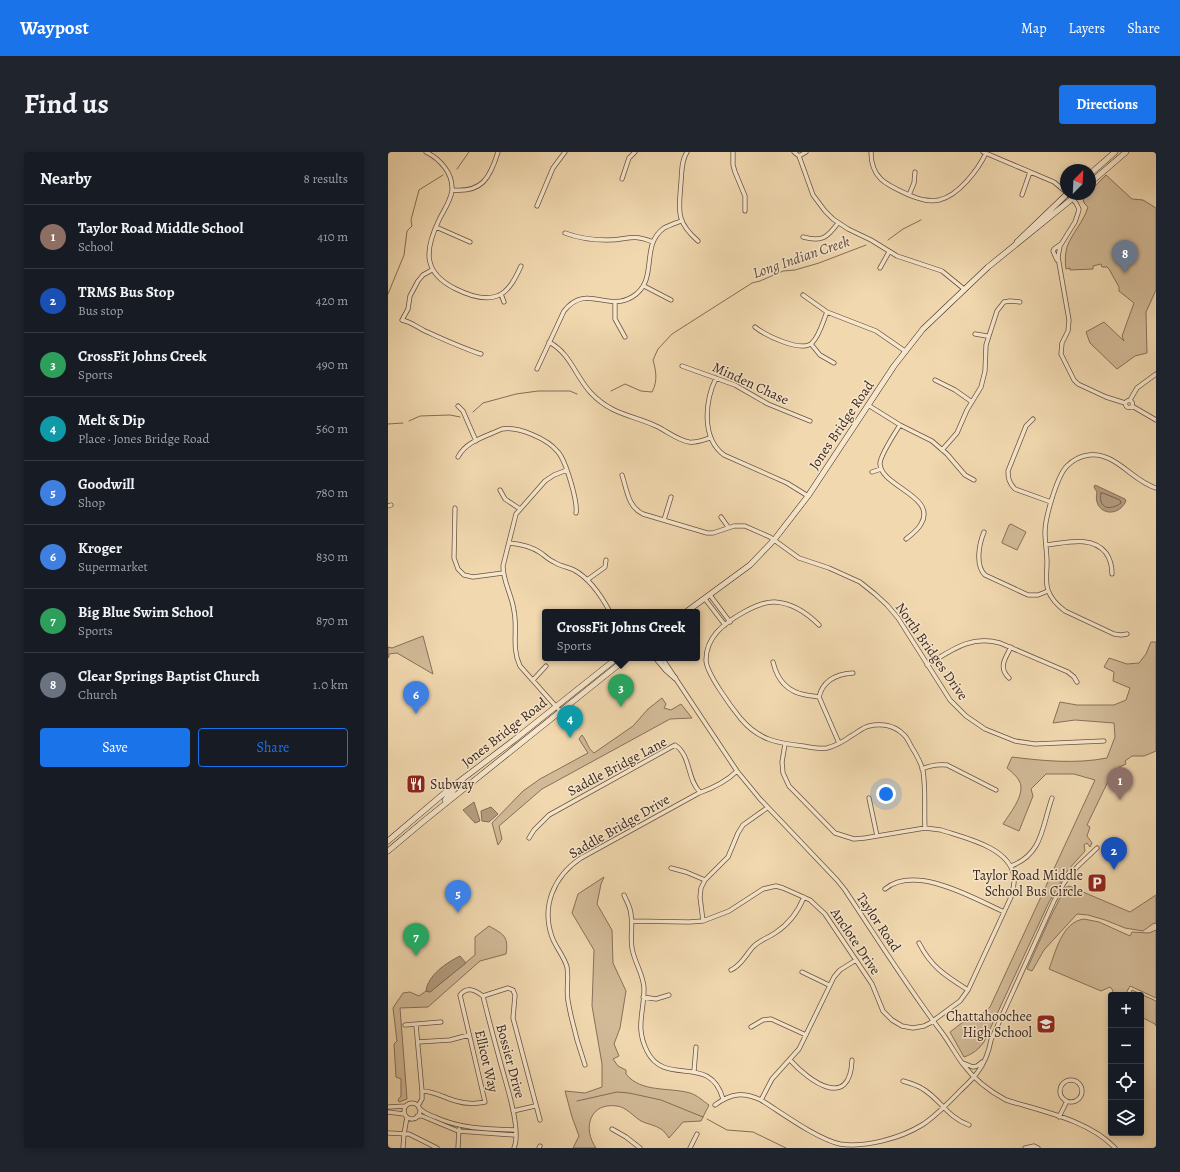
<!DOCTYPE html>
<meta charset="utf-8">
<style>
body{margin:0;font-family:Alegreya,serif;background:#20242c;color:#f1f3f6}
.controls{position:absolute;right:12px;bottom:12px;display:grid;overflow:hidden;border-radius:4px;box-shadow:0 2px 6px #0003}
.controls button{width:36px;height:36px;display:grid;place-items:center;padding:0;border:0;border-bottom:1px solid #363941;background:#171b24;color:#f1f3f6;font:20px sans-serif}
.compass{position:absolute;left:672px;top:12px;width:36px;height:36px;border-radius:50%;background:#171b24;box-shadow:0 2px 6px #0003;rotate:24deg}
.you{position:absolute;left:498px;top:642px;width:14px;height:14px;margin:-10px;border:3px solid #fff;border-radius:50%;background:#1a73e8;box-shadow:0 0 0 6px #1a73e833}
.badge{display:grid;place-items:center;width:26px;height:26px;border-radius:50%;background:#1a73e8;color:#fff;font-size:13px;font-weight:700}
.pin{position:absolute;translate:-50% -33px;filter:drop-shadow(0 1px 2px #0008)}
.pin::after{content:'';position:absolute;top:21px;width:14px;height:12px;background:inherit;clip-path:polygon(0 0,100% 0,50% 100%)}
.popup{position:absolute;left:154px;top:457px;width:158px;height:52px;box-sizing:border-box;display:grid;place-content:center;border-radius:4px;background:#171b24;filter:drop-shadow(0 1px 3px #0005);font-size:13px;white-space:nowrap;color:#9ea1a6}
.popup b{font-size:15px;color:#f1f3f6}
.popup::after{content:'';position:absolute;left:50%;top:100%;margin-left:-8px;border:8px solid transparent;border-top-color:#171b24}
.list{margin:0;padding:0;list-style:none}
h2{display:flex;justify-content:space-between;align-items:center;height:52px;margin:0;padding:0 16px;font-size:17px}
h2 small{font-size:13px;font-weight:400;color:#9ea1a6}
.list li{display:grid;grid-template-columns:26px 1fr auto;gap:12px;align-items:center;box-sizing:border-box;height:64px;padding:0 16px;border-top:1px solid #363941}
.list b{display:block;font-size:15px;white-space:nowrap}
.list p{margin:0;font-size:13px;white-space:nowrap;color:#9ea1a6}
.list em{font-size:13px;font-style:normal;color:#9ea1a6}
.actions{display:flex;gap:8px;padding:12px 16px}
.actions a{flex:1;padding:9px 0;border:1px solid #1a73e8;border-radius:4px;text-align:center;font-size:14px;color:#1a73e8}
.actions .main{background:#1a73e8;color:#fff}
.icon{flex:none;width:22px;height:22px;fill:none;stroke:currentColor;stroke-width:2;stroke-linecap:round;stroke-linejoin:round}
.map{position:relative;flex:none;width:768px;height:996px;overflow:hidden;border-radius:4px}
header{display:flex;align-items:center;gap:24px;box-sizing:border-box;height:56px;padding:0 20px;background:#1a73e8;color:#fff}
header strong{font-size:19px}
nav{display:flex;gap:22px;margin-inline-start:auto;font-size:14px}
.intro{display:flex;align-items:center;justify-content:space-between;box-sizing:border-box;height:96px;padding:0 24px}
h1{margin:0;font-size:28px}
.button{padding:10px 18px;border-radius:4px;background:#1a73e8;color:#fff;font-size:14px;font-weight:700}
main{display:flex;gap:24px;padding:0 24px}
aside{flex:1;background:#171b24;border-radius:4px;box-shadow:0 2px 6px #0003}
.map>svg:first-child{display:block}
</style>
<header>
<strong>Waypost</strong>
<nav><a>Map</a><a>Layers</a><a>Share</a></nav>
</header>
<div class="intro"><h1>Find us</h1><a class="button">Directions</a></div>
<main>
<aside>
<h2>Nearby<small>8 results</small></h2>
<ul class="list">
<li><span class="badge" style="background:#8d6e63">1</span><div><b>Taylor Road Middle School</b><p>School</p></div><em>410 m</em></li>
<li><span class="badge" style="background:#1a4fb4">2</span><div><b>TRMS Bus Stop</b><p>Bus stop</p></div><em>420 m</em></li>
<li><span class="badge" style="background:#2e9e5b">3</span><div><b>CrossFit Johns Creek</b><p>Sports</p></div><em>490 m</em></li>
<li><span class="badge" style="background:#0f9aa8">4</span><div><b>Melt &amp; Dip</b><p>Place · Jones Bridge Road</p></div><em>560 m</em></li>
<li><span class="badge" style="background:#3f7fe0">5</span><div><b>Goodwill</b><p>Shop</p></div><em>780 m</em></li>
<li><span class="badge" style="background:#3f7fe0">6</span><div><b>Kroger</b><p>Supermarket</p></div><em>830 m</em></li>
<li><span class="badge" style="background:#2e9e5b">7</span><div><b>Big Blue Swim School</b><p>Sports</p></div><em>870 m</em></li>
<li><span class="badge" style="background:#6b7280">8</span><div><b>Clear Springs Baptist Church</b><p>Church</p></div><em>1.0 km</em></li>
</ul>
<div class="actions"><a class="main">Save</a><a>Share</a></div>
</aside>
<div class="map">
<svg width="768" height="996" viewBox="0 0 768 996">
<rect width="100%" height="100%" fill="#f1d8af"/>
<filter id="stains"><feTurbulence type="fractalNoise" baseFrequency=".005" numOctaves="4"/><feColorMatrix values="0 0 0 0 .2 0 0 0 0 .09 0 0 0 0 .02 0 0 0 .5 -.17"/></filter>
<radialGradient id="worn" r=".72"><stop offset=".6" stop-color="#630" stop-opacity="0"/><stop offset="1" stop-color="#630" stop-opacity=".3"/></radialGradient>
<path fill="#d2ba97" stroke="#87705b" d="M718,23L744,47L755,48L768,56V138L758,160L759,201L747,204L729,217L702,191L698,180L716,170L736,189L734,184L746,151L731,139V135L721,117L719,115H714L713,112L705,114V117L682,118V116L678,117C677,110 677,102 679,95C684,81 695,71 700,55L696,51L695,46L699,42H702V39Z
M623,372L638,380L629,398L614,391V390L621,373Z
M35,484L45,522L9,501L1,502V505L0,506V495L4,496Z
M763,490H768V599L756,604H744L737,609L738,612L731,615L728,619H725L699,673L702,675L699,684L704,691L702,695L699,691L696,693L697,699L680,718L661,750L596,890C591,897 585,902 576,905L562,880L583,864H592L602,855L707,628L686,622H658L643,637L645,644L631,679L615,672C622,661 634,647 633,634C632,627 625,621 619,616L624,605C656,609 688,612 719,606L727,585L726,571L687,568L665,571L672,550L689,553H726L738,548L742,536L725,529L726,520L716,515L721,506L739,512L751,511L758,502Z
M274,546L278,552L276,556L283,558L293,552L304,566L282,567L154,637L111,674L114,687L110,693L104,671L135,639L152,627L200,601L191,587L194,583C199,589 200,597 206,601L245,574L260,557Z
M216,725L213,732L209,752L224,778L225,811L238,839L232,876L226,892L231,904L225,907L230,914L238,918V922C253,941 281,935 302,941C309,943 315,949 321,953L313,969L295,970L281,986C279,983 276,979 273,977C267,973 259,972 253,969C245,964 238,955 229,954C202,950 194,976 208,996H185L191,984L184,965L177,939L197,941L214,935V912L204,854L206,798L184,761L190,742Z
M681,734L742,760L768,743V772L766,771L755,779L737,776L717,768L700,763L689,762L656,798L644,819L639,817L661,768L677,736Z
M696,767L711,770L742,784L744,780L761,781L768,778V846L742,834L737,843H726L724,837L722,835L713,839L661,817C668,799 674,770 696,767Z
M101,774C115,782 121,784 118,802L92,809L40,855L12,856L19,947L11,950L10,948L13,944V927L8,925L6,892L9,889L5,856L15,841L22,840L31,844L38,839L42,840L87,803V785Z
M744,838L768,849V874L767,872L753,865V843H742Z"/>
<path fill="#b39c7e" stroke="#836d58" d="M707,333L737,347L738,349C729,368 704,361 709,340L706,335Z
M86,650L92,669L87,671L75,658Z
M103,655L110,662L101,670L94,669L93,659Z
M72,804L78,811L42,840L38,839C40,823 58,811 72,804Z"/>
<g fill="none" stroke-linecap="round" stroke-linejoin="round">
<path stroke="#78624e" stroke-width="1" d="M713,341H715L732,348L733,351C722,359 710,357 713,341Z"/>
<path stroke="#836d58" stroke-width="1" d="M69,17L81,0
M500,88L515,77L533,68
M0,142L16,103L19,79L24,74L23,68L31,38L55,23
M223,239L237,232L253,239L264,240C270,229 268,219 265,208L270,197L284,182L364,131L372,129L395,119L407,118L431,111L478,93
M85,260L95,251L128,242L150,239H182L189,242
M21,269L32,264L62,263L72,265
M0,272L15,271
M189,949L229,940L241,941L273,948L315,965
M319,967L339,978L365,980L398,996"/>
<g stroke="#695343" stroke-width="5">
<path id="street" d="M38,0C52,7 65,21 64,38C63,49 55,59 51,68C36,99 35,121 68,137C80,143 95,149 109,144C121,140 128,125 133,114
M299,0C293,9 294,20 293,30C291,58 287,69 310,89
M345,0V13L347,20L357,44V59
M406,0L411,4L425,43L437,59L445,67L460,77L483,88L509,104L554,119L576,137
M483,0C483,27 499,33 521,43C531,47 540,50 551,48C570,44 590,18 598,1
M595,0L666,30L678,40
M411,4L418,0
M234,27L241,6L247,0
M64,38C94,41 102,26 110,0
M680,42L688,51L691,57L690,61L687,70L672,94L670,105L681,168L680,179L674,191L673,202L686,228L690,232L718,245L737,251
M521,43L526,31L527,20
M634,43L642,20
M149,54L165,16L177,0
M48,75L82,90
M177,81C190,86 205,88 219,88C241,88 242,81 265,90
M415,85C434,90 439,86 450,71
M669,108L665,99L666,97L673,92
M492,116L501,100
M44,118L35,123L30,129L22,144L20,157L14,168C23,170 29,175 37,179C55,187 74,196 93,202
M256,134L283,148
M113,142L116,150
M415,143L439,160L488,179L517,199
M227,150V167L237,185
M367,175C377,183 413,201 424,191C432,183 435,169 439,160
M587,182L599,184
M161,190C183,202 187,224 203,241C224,263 244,263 268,274C279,279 289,288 301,290C309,291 315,288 322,286
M423,192L432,203L446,211
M294,214L347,233L380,252L422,269
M149,217L176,159C198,131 219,160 244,145C272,128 251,94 276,76C282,73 288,71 293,69
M328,226C317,249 313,286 336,303L399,331L420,344
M547,228L567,238L584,250
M742,248L749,236L768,222
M737.5 252a3.5 3.5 0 1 1 7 0a3.5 3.5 0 1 1-7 0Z
M480,253L512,273L544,289L559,302L577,323L586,328
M70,254L75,259L88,289
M744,254L768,268
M645,267L638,274L620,319C620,326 621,331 627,337L663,350
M512,273C507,281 493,302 492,311C491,334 550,344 533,372C530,378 523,383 518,387
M554,298L569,281L579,258L593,235L597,219L598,193L609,159L616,150L622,149L632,150
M70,305C78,289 99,284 114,277C130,274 160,287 170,300C178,309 190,350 188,361
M484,320L493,317
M234,323C239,338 240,355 255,362L319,381H325L346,374H357L382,385L411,406L441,416L472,430L487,442L499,453L510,466L562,548L578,564L597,577L627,589L647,592L716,589
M112,338L117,347L132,357
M0,354L3,353
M67,356L66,406L70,417L76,423L85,425L115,421
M333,365L340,375
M276,368L283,345
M596,380C591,392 587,413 597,423L640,443H650L660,439
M121,391C133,392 143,394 153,401C157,404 161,408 166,410C172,414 179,415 186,418C201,426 214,445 222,460
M658,393C678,391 704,383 718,401C723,408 724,414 724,422
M199,428L217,415L218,408
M322,443L342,470
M317,447L337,473
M431,473C420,462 404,451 387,450C370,449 340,468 329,480C322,488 318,497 318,508C318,521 344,556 353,567C371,588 389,591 415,594C422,595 431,597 439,596C447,594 456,589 463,584C469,581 475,575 481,574C493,571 506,573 515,582C519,585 521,590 523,594C528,602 533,610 535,619C538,638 536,657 537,676
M739,482L733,483L726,482L677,459C669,453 663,447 660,438C657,429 659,420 659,411C659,400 657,390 657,380C657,366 669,324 679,314C685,308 693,304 701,303C728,300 744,329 768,336
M274,506L349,619L372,647L449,728L457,738C489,786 520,836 555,882C562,892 567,901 574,911C585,926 601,939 618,948C653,959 701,968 727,996
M385,510C389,527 399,540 418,543C422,544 426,544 431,545
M539,513C564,498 582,483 612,491L680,520L686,525L689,530
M621,526C610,515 617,507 623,495
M145,528L158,514
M172,559L132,514C123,495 130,478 126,459C124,443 115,430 115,414L128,362L157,329L166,323L179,318
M451,591L431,545C435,528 449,522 465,521
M534,617C543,613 550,612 559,613L608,638
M481,646L489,684
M141,686L146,678L161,663L287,593C303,603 299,628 312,640
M623,714C655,702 654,674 664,646
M283,716L298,720L317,728
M497,737C528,712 585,746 616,760
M236,743C239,750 243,756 243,763C245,774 242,785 244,796C246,810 256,823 256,837C256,861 247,875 259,899C277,936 322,900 335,947
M244,769L301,770L315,769L341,759L375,737L388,734L395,736L422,748L437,762L484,832L495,859L504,868L514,874L525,876L536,874L542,871L572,849L580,838L623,745C625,738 627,731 626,724C621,695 577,686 553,678L537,676L477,686L466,687L447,681L401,634L395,621L394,610L397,592
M315,769L312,745L313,736L317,728L340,705L350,681L355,673L379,656
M531,791C543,815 558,824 580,838
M343,818C354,813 358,802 366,794C372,788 380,786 387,781C401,772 410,760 416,745
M414,820L441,833
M95,844L120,836L125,838L127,843L125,866L152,968
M255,845L268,847L281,843
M17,873L53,870
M28,873L34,939V947L30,954
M363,875L375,868L383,867L418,883
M30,890L62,888L81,883
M402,908C421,929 462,959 464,908
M575,911L585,915L589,914L594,910
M197,913C190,893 184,871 180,849C178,838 181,826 179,815C176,804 168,796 164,785C153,754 166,724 193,706L311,641C325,636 338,630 349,619
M306,919L308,895
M672 939a11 11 0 1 1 22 0a11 11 0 1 1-22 0Z
M515,929C522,931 529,933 535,937C553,948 559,965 581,973
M34,939C46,939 57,946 68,949C78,952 88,952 97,950L72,843C79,834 87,838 95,844C100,865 106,887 112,909C117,929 134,977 126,996
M373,948L384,927L411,897L446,825L452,818L468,808
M16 959a8 8 0 1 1 16 0a8 8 0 1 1-16 0Z
M327,953C343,941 355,940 373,948C394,961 429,987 452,992C477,996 513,986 534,973C548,964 560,951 572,939C578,933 584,928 589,921C596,912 601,899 603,888L666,749L676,731L689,715L709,696
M0,955L18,954
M31,956C36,961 41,963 47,965C73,977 99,977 127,978
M125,959L147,954
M0,960L16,962
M29,964H34L70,979L127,983
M671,965L679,949
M224,977L238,985L252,996
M0,981L21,982L49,996
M15,996L16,982L19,965
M70,996L71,977
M151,996L152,994
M302,996L309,982
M637,996L646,994L650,996"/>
</g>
<g stroke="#3c271f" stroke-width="6">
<path id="secondary" d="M702,22L727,0
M702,31L738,0
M629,90L679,42
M298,460L362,413L386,388L420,344L506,214L535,177L600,115L690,42
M268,506L278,518L287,526
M57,648L70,633
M0,689L60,638L126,588L229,506
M0,699L37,668L239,506"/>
</g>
<use href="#street" stroke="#f6e6cb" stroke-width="3.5"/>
<use href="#secondary" stroke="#f6e6cb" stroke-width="5"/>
</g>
<defs>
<g id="restaurant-square" transform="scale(1)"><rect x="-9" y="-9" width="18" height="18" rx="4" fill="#8f2418" stroke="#f6e6cb"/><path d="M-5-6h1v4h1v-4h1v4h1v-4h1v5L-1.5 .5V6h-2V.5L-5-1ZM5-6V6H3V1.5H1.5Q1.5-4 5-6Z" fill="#fff"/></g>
<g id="parking-square" transform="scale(1)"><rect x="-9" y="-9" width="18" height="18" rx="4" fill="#8f2418" stroke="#f6e6cb"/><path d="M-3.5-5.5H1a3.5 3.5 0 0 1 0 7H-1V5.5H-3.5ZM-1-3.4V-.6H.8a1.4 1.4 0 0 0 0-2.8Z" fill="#fff"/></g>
<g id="school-square" transform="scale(1)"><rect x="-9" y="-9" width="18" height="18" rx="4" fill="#8f2418" stroke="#f6e6cb"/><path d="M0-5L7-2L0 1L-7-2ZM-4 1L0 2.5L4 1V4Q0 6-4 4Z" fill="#fff"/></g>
</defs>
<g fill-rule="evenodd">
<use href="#restaurant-square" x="28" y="632"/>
<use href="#parking-square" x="709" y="731"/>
<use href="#school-square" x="658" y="872"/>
</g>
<g text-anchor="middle" stroke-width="3" stroke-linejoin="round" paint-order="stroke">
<g font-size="14" fill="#3c271f" stroke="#f6e6cb">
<text transform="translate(363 231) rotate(25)" y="5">Minden Chase</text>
<text transform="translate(453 273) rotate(-56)" y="5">Jones Bridge Road</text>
<text transform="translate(544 499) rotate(55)" y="5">North Bridges Drive</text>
<text transform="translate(116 580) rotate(-38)" y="5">Jones Bridge Road</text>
<text transform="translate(229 614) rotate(-28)" y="5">Saddle Bridge Lane</text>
<text transform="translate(231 674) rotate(-30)" y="5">Saddle Bridge Drive</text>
<text transform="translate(491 770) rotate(56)" y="5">Taylor Road</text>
<text transform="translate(468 789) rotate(56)" y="5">Anclote Drive</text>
<text transform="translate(99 909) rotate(77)" y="5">Ellicot Way</text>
<text transform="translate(123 909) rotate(75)" y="5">Bossier Drive</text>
</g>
<g font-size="14" fill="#3c271f" stroke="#f6e6cb" text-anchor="end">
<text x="42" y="637" text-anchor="start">Subway</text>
<text x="695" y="728">Taylor Road Middle<tspan x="695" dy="16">School Bus Circle</tspan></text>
<text x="644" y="869">Chattahoochee<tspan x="644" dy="16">High School</tspan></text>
</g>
<g font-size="15" font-style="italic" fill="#604a3c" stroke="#f6e6cb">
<text transform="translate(413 105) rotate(-19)" y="5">Long Indian Creek</text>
</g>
</g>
<rect width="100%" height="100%" filter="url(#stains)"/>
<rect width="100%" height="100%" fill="url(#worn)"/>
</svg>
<div class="controls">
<button>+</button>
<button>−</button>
<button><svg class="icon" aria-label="locate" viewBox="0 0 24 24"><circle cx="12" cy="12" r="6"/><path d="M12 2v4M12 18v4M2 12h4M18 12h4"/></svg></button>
<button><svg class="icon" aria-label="layers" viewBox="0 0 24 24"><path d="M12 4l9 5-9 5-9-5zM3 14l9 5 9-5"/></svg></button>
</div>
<svg class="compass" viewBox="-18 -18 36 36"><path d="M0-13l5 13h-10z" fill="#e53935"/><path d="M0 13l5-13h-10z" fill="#9ea1a6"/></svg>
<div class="you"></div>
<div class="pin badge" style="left:732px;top:648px;background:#8d6e63">1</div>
<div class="pin badge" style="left:726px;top:718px;background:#1a4fb4">2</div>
<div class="pin badge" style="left:233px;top:555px;background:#2e9e5b">3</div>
<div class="popup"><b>CrossFit Johns Creek</b>Sports</div>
<div class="pin badge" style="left:182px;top:586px;background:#0f9aa8">4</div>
<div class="pin badge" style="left:70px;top:761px;background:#3f7fe0">5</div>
<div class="pin badge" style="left:28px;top:562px;background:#3f7fe0">6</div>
<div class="pin badge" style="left:28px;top:804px;background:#2e9e5b">7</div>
<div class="pin badge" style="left:737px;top:121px;background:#6b7280">8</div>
</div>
</main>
